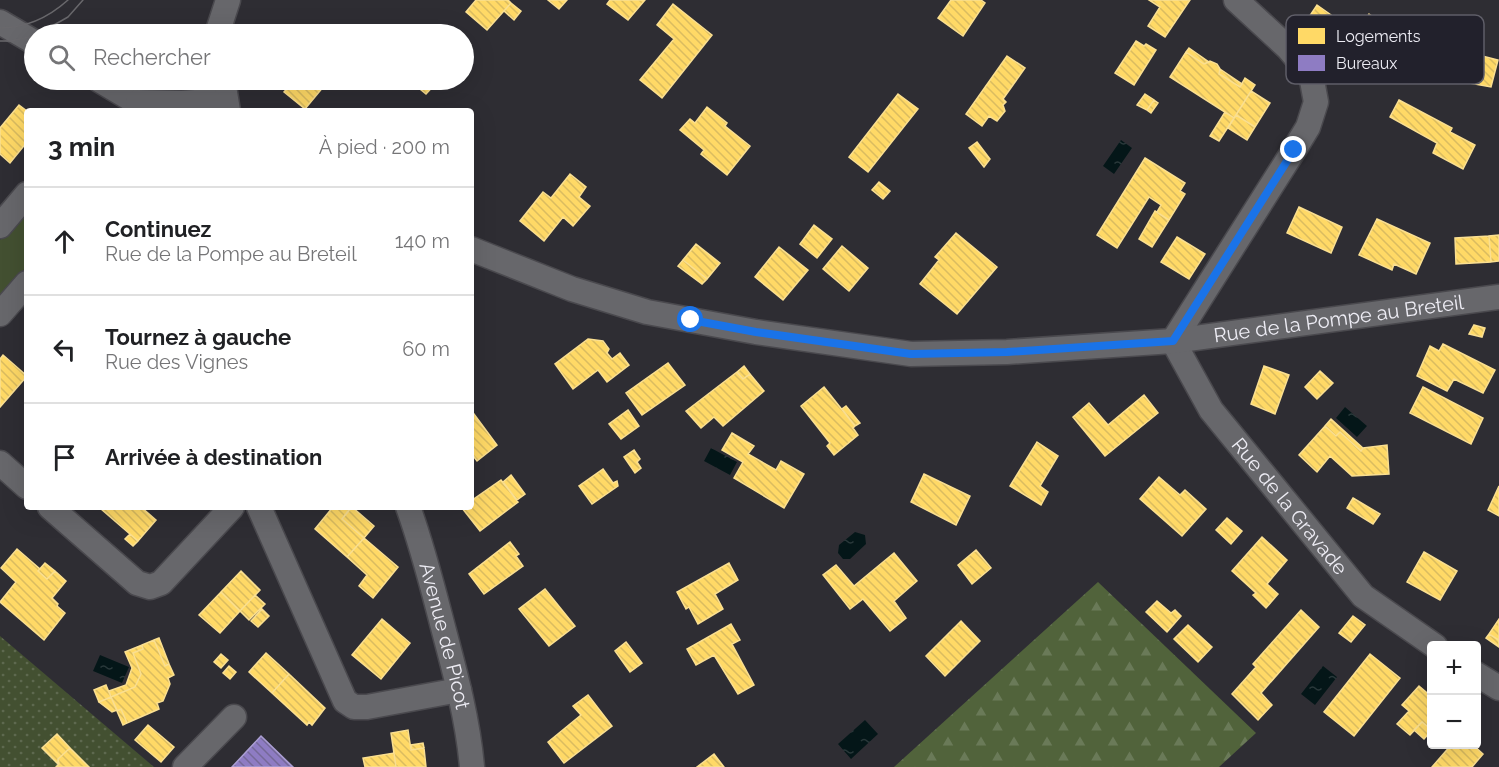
<!DOCTYPE html>
<html lang="fr">
<meta charset="utf-8">
<style>
body{margin:0;font-family:Raleway,sans-serif;background:#f6f6f6;color:#202124}
.controls{position:absolute;right:18px;bottom:18px;display:grid;overflow:hidden;border-radius:6px;box-shadow:0 6px 24px #0002}
.controls button{width:54px;height:54px;display:grid;place-items:center;padding:0;border:0;border-bottom:2px solid #e0e0e0;background:#fff;color:#202124;font:30px sans-serif}
.stop{position:absolute;width:18px;height:18px;margin:-14px;border:4px solid #1a73e8;border-radius:50%;background:#fff}
.stop.end{background:#1a73e8;border-color:#fff;box-shadow:0 2px 6px #0008}
.list{margin:0;padding:0;list-style:none}
h2{display:flex;justify-content:space-between;align-items:center;height:78px;margin:0;padding:0 24px;font-size:26px}
h2 small{font-size:20px;font-weight:400;color:#757577}
.list li{display:grid;grid-template-columns:39px 1fr auto;gap:18px;align-items:center;box-sizing:border-box;height:108px;padding:0 24px;border-top:2px solid #e0e0e0}
.list b{display:block;font-size:22px;white-space:nowrap}
.list p{margin:0;font-size:20px;white-space:nowrap;color:#757577}
.list em{font-size:20px;font-style:normal;color:#757577}
.icon{flex:none;width:33px;height:33px;fill:none;stroke:currentColor;stroke-width:2;stroke-linecap:round;stroke-linejoin:round}
.map{position:relative;flex:none;width:1499px;height:767px;overflow:hidden}
.search{position:absolute;background:#fff;box-shadow:0 6px 24px #0002;left:24px;top:24px;width:450px;height:66px;display:flex;align-items:center;gap:15px;box-sizing:border-box;padding:0 21px;border-radius:33px;color:#757577;font-size:22px}
.panel{position:absolute;background:#fff;box-shadow:0 6px 24px #0002;left:24px;top:108px;width:450px;height:402px;border-radius:6px}
.map>svg:first-child{display:block}
</style>
<div class="map">
<svg width="1499" height="767" viewBox="0 0 1499 767">
<defs>
<pattern id="forest-firs" width="22" height="20" patternUnits="userSpaceOnUse" patternTransform="scale(1.5)"><rect width="22" height="20" fill="#51633b"/><path d="M5 1l3.5 6h-7zM16 11l3.5 6h-7z" fill="#6a7a58"/></pattern>
<pattern id="garden-dots" width="8" height="8" patternUnits="userSpaceOnUse" patternTransform="scale(1.5)"><rect width="8" height="8" fill="#435031"/><path d="M2 2h.1M6 6h.1" fill="none" stroke="#5e694f" stroke-width="1.8" stroke-linecap="round"/></pattern>
<pattern id="water-ripples" width="26" height="14" patternUnits="userSpaceOnUse" patternTransform="scale(1.5)"><rect width="26" height="14" fill="#041618"/><path d="M2 4q2-2 4 0t4 0M15 11q2-2 4 0t4 0" fill="none" stroke="#29383a"/></pattern>
<pattern id="homes-back-hatch" width="6" height="6" patternUnits="userSpaceOnUse" patternTransform="scale(1.5)"><rect width="6" height="6" fill="#ffd966"/><path d="M-1 5l2 2M0 0l6 6M5-1l2 2" fill="none" stroke="#dabc60"/></pattern>
<pattern id="offices-back-hatch" width="6" height="6" patternUnits="userSpaceOnUse" patternTransform="scale(1.5)"><rect width="6" height="6" fill="#8e7cc3"/><path d="M-1 5l2 2M0 0l6 6M5-1l2 2" fill="none" stroke="#756998"/></pattern>
</defs>
<rect width="100%" height="100%" fill="#2e2d33"/>
<path fill="#435031" d="M27,208V266L0,297V240Z"/>
<path fill="url(#forest-firs)" d="M1098,582L1256,733L1219,767H894Z"/>
<path fill="url(#garden-dots)" d="M0,636L154,767H0Z"/>
<path fill="url(#water-ripples)" d="M1121,140L1132,148L1114,174L1103,166Z
M1345,407L1367,426L1357,437L1336,418Z
M711,448L737,462L730,475L704,461Z
M855,532L865,535L866,544L850,559H843L838,553L839,545Z
M100,655L129,667L122,683L93,671Z
M1323,666L1337,677L1315,705L1301,694Z
M865,720L878,734L851,759L838,744Z"/>
<path fill="url(#homes-back-hatch)" stroke="#fadf91" stroke-width="1.5" d="M476,0H508L511,3L487,30L466,12Z
M548,0H567L559,9Z
M610,0H645L628,20L607,4Z
M951,0H981L985,3L963,36L938,18Z
M1149,0H1190L1165,37L1148,26L1160,7Z
M511,3L521,11L514,20L504,11Z
M673,4L712,35L662,98L640,80L674,39L657,25Z
M1317,5L1362,37L1348,58L1303,26Z
M1369,14L1383,24L1361,57L1353,51L1362,37L1357,33Z
M1136,41L1144,46L1146,44L1156,50L1134,85L1115,73Z
M1447,47L1498,60L1491,87L1463,82L1464,78L1441,73Z
M1189,48L1209,62L1204,64L1186,52Z
M1186,52L1204,64L1210,61L1217,64L1220,69L1219,74L1240,87L1245,78L1255,85L1234,118L1170,77Z
M1007,56L1025,68L1003,99L1006,102L1003,105L1005,111L997,121L989,116L982,126L966,114Z
M1220,69L1242,84L1240,87L1219,74Z
M295,80H329L305,109L284,92Z
M409,80H439L426,94Z
M1251,91L1270,103L1255,127L1236,115Z
M898,94L918,109L868,172L849,157Z
M1145,94L1154,100L1147,110L1137,105Z
M1154,100L1158,103L1151,113L1147,110Z
M1399,100L1452,128L1450,132L1475,145L1463,169L1433,153L1437,143L1390,117Z
M19,105L27,111V142L10,163L0,154V128Z
M707,107L727,123L725,126L750,146L727,175L701,154L704,150L680,130L690,119L695,123Z
M1225,112L1234,118L1219,141L1210,136Z
M1236,115L1255,127L1247,140L1228,128Z
M977,142L990,159L984,167L969,148Z
M1145,158L1185,183L1180,191L1185,194L1169,220L1157,212L1161,205L1149,197L1117,248L1097,235Z
M570,174L586,187L579,197L590,206L573,226L563,217L544,241L520,221L543,192L551,198Z
M879,182L890,191L883,199L872,190Z
M1299,207L1342,227L1331,253L1287,233Z
M1155,211L1169,220L1152,247L1139,239Z
M1377,219L1430,243L1416,274L1394,264L1392,270L1359,255Z
M814,225L832,239L817,258L800,244Z
M956,233L997,267L957,314L920,284L939,260L935,257Z
M1499,235V261L1491,262L1489,236Z
M1489,236L1491,262L1456,264L1455,238Z
M1177,237L1205,254L1189,279L1161,262Z
M696,244L720,263L707,279L683,260Z
M842,246L868,268L849,291L823,269Z
M779,247L808,270L783,300L755,277Z
M683,260L707,279L702,284L678,266Z
M1474,325L1485,328L1482,337L1469,334Z
M588,339L603,341L609,349L607,353L612,359L620,353L629,365L607,382L598,370L573,389L555,364Z
M1443,344L1495,370L1483,393L1454,379L1447,391L1417,376L1430,346L1439,351Z
M3,355L27,376L0,407V359Z
M668,363L685,385L642,415L626,393Z
M744,366L750,374L743,379L737,372Z
M1264,366L1289,375L1275,414L1251,404Z
M1320,371L1333,383L1317,399L1305,387Z
M737,372L743,379L750,374L764,391L723,426L714,417L701,428L686,411Z
M824,387L855,426L853,428L858,435L834,455L827,446L830,443L801,406Z
M1423,387L1483,418L1471,444L1410,413Z
M1144,395L1158,413L1105,456L1073,417L1089,403L1108,425Z
M846,406L860,423L855,426L842,409Z
M471,410L497,445L477,461L471,453Z
M628,410L639,426L621,439L609,424Z
M1331,419L1363,448L1361,451L1340,432L1336,436L1325,426Z
M1325,426L1336,436L1340,432L1361,451L1363,448L1387,445L1389,474L1352,476L1330,456L1317,472L1299,455Z
M732,433L754,446L748,454L776,470L781,461L804,474L784,508L734,478L743,462L722,450Z
M1037,442L1058,456L1040,486L1048,492L1041,505L1010,486Z
M634,450L640,459L637,462L641,468L635,473L624,457Z
M603,469L613,483L617,481L618,486L592,504L579,486Z
M924,474L970,496L956,525L911,502Z
M511,475L525,494L517,500L503,482Z
M1159,477L1180,495L1185,490L1206,509L1182,536L1140,499Z
M501,480L518,502L480,531L462,508L471,507V501Z
M1499,486V516L1488,510Z
M1353,498L1380,514L1373,524L1347,508Z
M103,507H141L156,520L138,541L101,509Z
M333,507H351L342,519L364,538L347,557L315,529Z
M352,507L374,526L364,538L342,519Z
M1227,518L1242,531L1231,544L1216,530Z
M130,534L138,541L133,546L125,539Z
M1262,537L1287,560L1267,584L1278,594L1266,608L1253,595L1256,593L1232,571Z
M364,538L398,567L373,598L359,586L367,575L347,557Z
M510,542L519,554L516,556L523,566L484,594L469,574Z
M17,549L40,569L38,571L47,579L55,571L66,581L52,598L58,604L57,606L65,613L44,640L0,602L16,582L1,568Z
M976,550L991,568L972,584L958,565Z
M1424,552L1457,571L1440,600L1407,582Z
M894,553L917,581L894,601L906,618L890,631L863,599L850,609L823,575L836,565L854,586Z
M45,563L55,571L47,579L38,571Z
M729,563L738,580L715,594L723,609L698,624L689,607L686,609L677,592Z
M241,571L260,590L240,611L221,592Z
M545,589L575,626L549,646L519,609Z
M221,592L240,611L220,633L199,615Z
M255,595L265,604L249,620L240,611Z
M1157,601L1171,613L1175,610L1181,616L1167,632L1146,612Z
M262,609L269,616L258,627L251,621Z
M1301,610L1319,627L1261,693L1272,705L1258,720L1232,694L1256,667L1253,664Z
M1353,616L1365,625L1351,642L1339,633Z
M382,619L410,643L381,679L352,655Z
M1499,619V640L1489,634Z
M961,621L980,641L945,676L926,656Z
M731,624L740,640L732,644L754,685L738,694L714,655L696,665L687,649Z
M1188,625L1212,647L1198,662L1174,639Z
M1489,634L1499,640V647L1486,638Z
M159,638L169,664L165,666L154,640Z
M154,640L165,666L169,664L174,675L168,678L170,684L163,701L157,703L159,709L127,723L121,709L117,711L111,697L135,687L141,674L133,653L143,649L142,645Z
M626,642L642,663L630,672L615,651Z
M142,645L143,649L133,653L141,674L135,687L111,697L109,691L126,685L132,668L125,652Z
M266,653L289,674L272,693L249,672Z
M221,654L228,660L221,668L214,662Z
M1370,654L1400,678L1354,736L1324,712Z
M229,666L236,672L230,679L223,673Z
M289,674L325,708L312,725L309,722L307,725L272,693Z
M106,685L111,697L99,702L94,690Z
M1419,686L1432,697V730L1422,722L1410,735L1397,724L1409,711L1402,705Z
M588,695L612,726L564,763L548,742L581,715L573,706Z
M111,697L117,710L112,712L99,702Z
M121,709L127,723L123,725L117,711Z
M1422,722L1432,730L1424,739L1414,730Z
M148,725L174,747L161,762L135,740Z
M408,730L411,750L424,748L426,767H396L391,733Z
M57,734L70,748L58,759V764L42,748Z
M423,743L424,748L411,750V745Z
M1452,744H1472L1483,754L1472,767H1432Z
M70,748L89,767H56L59,764L58,759Z
M394,753L396,767H365L363,758Z
M714,754L724,767H697Z"/>
<path fill="url(#offices-back-hatch)" stroke="#aa9ed2" stroke-width="1.5" d="M261,736L293,767H232Z"/>
<g fill="none" stroke-linecap="round" stroke-linejoin="round">
<g stroke="#4a494e" stroke-width="27">
<g id="minor">
<path id="s1" d="M1236,0L1288,48L1311,75L1316,102L1308,127L1294,150L1173,341L1211,410L1363,596L1435,646"/>
<path d="M0,22L34,42"/>
<path d="M217,34L228,0"/>
<path d="M99,80L151,111"/>
<path d="M223,80L228,111"/>
<path d="M138,102L182,103L209,101L220,111"/>
<path d="M0,226L27,194"/>
<path id="s2" d="M471,249L572,289L647,312L756,332L911,354L1007,352L1173,341L1499,297"/>
<path d="M0,314L27,283"/>
<path d="M0,463L27,487"/>
<path d="M50,507L137,583L150,587L161,583L232,507"/>
<path d="M259,507L345,701L354,707H367L459,690"/>
<path id="s3" d="M408,507C423,548 433,589 444,631C456,676 468,721 472,767"/>
<path d="M1476,674L1499,688"/>
<path d="M185,767L234,717"/>
</g>
</g>
<use href="#minor" stroke="#67676b" stroke-width="24"/>
<path stroke="#69686c" stroke-width="1.5" d="M0,28C27,28 48,18 68,0
M38,34L68,17L83,0
M0,41H11L34,36"/>
</g>
<g fill="none" stroke-linecap="round" stroke-linejoin="round">
<path stroke="#1a73e8" stroke-width="8" d="M691,320L756,332L911,354L1007,352L1173,341L1294,150"/>
</g>
<g text-anchor="middle" stroke-width="6" stroke-linejoin="round" paint-order="stroke">
<g font-size="20" fill="#edecf4" stroke="#22212c">
<text dy="7" stroke="none"><textPath href="#s2" startOffset="884">Rue de la Pompe au Breteil</textPath></text>
<text dy="7" stroke="none"><textPath href="#s1" startOffset="616">Rue de la Gravade</textPath></text>
<text dy="7" stroke="none"><textPath href="#s3" startOffset="134">Avenue de Picot</textPath></text>
</g>
</g>
<rect x="1286" y="15" width="198" height="69" rx="9" fill="#22212c" stroke="#5f5e68" stroke-width="1.5"/>
<rect x="1298" y="28" width="27" height="16" fill="#ffd966"/>
<rect x="1298" y="55" width="27" height="16" fill="#8e7cc3"/>
<g font-size="16" fill="#edecf4">
<text x="1336" y="42">Logements</text>
<text x="1336" y="69">Bureaux</text>
</g>
</svg>
<div class="controls">
<button>+</button>
<button>−</button>
</div>
<div class="stop" style="left:691px;top:320px"></div>
<div class="stop end" style="left:1294px;top:150px"></div>
<div class="search"><svg class="icon" aria-label="search" viewBox="0 0 24 24"><circle cx="10" cy="10" r="6"/><path d="M15 15l6 6"/></svg>Rechercher</div>
<section class="panel">
<h2>3 min<small>À pied · 200 m</small></h2>
<ul class="list">
<li><svg class="icon" aria-label="ahead" viewBox="0 0 24 24"><path d="M12 20V5M6 11l6-6 6 6"/></svg><div><b>Continuez</b><p>Rue de la Pompe au Breteil</p></div><em>140 m</em></li>
<li><svg class="icon" aria-label="left" viewBox="0 0 24 24"><path d="M17 20v-9H6M10 6l-5 5 5 5"/></svg><div><b>Tournez à gauche</b><p>Rue des Vignes</p></div><em>60 m</em></li>
<li><svg class="icon" aria-label="arrive" viewBox="0 0 24 24"><path d="M6 21V4h12l-3 4 3 4H6"/></svg><div><b>Arrivée à destination</b></div></li>
</ul>
</section>
</div>
